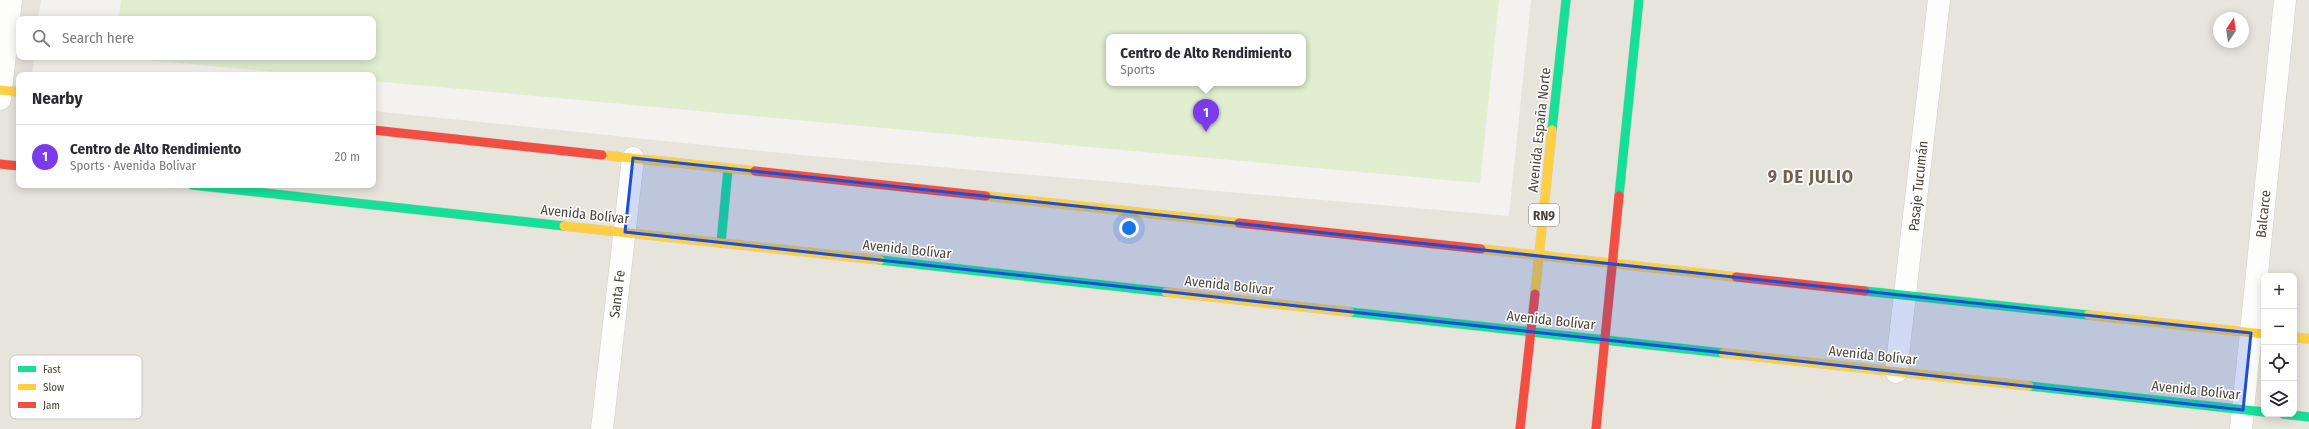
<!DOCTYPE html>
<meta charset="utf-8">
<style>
body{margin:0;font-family:"Fira Sans Condensed",sans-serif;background:#f7f7f7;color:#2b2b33}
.controls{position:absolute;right:12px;bottom:12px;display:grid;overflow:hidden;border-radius:8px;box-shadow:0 2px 10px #0003}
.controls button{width:36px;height:36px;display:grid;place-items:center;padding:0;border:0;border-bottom:1px solid #e1e1e2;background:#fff;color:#2b2b33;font:20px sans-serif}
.compass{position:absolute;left:2213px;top:12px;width:36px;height:36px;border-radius:50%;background:#fff;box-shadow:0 2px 10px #0003;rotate:13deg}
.you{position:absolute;left:1129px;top:228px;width:14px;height:14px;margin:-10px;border:3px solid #fff;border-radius:50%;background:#1a73e8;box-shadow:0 0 0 6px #1a73e833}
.badge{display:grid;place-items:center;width:26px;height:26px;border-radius:50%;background:#7c3aed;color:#fff;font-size:13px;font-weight:700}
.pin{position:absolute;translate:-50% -33px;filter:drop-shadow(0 1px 2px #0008)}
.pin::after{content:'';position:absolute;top:21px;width:14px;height:12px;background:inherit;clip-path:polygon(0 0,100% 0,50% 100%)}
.popup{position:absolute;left:1106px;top:34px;width:200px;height:52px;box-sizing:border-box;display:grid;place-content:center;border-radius:8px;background:#fff;filter:drop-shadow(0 1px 3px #0005);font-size:13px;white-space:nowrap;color:#7c7c81}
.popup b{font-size:15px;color:#2b2b33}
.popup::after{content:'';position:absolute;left:50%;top:100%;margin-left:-8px;border:8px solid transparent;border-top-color:#fff}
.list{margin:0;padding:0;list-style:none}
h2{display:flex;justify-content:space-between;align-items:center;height:52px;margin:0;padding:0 16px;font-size:17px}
h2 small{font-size:13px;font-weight:400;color:#7c7c81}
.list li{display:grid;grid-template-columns:26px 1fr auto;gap:12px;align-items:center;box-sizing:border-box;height:64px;padding:0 16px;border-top:1px solid #e1e1e2}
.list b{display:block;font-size:15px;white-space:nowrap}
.list p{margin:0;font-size:13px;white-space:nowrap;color:#7c7c81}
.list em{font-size:13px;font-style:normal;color:#7c7c81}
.icon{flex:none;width:22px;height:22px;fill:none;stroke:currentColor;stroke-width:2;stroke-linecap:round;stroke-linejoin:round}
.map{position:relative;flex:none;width:2309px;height:429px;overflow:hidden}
.search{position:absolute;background:#fff;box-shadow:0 2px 10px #0003;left:16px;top:16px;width:360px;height:44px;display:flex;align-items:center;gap:10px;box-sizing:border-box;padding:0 14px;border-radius:8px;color:#7c7c81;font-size:15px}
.panel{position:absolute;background:#fff;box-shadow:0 2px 10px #0003;left:16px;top:72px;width:360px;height:116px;border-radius:8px}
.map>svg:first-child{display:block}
</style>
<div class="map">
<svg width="2309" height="429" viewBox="0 0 2309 429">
<rect width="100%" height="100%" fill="#f4f2ee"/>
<path fill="#e7e4dc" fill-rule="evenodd" d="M0,0H41L38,19H19V57H34L32,75H19V185H373V111L811,156L1509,216L1531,0H2309V429H0ZM2219,18H2243V42H2219ZM2264,276H2294V414H2264Z"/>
<path fill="#e1eecf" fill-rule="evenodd" d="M121,0H1499L1480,183L373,81V75H307L116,57H373V19H119ZM1109,37H1303V83H1109Z"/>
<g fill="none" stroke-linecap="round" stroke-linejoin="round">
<g stroke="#d2d0cb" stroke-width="23">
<path id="street" d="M0,99L11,0
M1896,372L1939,0
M602,429L633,158
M2241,429L2285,0"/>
</g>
<g stroke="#d3cfc5" stroke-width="10">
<path id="fast" d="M1552,130L1566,0
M192,185L564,226
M1619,196L1639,0
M721,243L728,169
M880,260L1166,292
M1865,291L2088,315
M1350,312L1723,353
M2029,386L2264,412
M2283,414L2309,417"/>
</g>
<g stroke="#d3cfc5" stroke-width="10">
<path id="slow" d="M0,90L19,92
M602,155L755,171
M986,196L1239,223
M564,226L880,260
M1481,249L1736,277
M1166,292L1350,312
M1535,294L1552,130
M2088,315L2264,334
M2294,337L2309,339
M1723,353L2029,386"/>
</g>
<g stroke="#d3cfc5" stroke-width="10">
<path id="jam" d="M373,130L602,155
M0,164L19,166
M755,171L986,196
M1239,223L1481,249
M1736,277L1865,291
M1520,429L1535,294
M1596,429L1619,196"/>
</g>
<use href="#street" stroke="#fdfdfc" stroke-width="22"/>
<use href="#fast" stroke="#16e098" stroke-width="9"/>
<use href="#slow" stroke="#ffcf43" stroke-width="9"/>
<use href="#jam" stroke="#f24e42" stroke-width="9"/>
</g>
<path fill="#1d4ed8" fill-opacity="0.2" stroke="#1d4ed8" stroke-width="3" stroke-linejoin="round" d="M633,158L2251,333L2243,410L625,232Z"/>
<g text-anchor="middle" stroke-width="3" stroke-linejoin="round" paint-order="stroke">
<rect fill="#fff" stroke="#817c74" stroke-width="1" x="1529" y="204" width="30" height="22" rx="3"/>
<g font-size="13" font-weight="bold" fill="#4b4439">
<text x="1544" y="220">RN9</text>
</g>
<g font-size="14" fill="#4b4439" stroke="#fff">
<text transform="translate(1539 130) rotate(-84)" y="5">Avenida España Norte</text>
<text transform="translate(1918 186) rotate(-84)" y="5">Pasaje Tucumán</text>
<text transform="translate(585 214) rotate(6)" y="5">Avenida Bolívar</text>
<text transform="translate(2263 214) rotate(-84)" y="5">Balcarce</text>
<text transform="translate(907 249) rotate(6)" y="5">Avenida Bolívar</text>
<text transform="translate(1229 285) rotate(6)" y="5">Avenida Bolívar</text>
<text transform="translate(617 294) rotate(-83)" y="5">Santa Fe</text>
<text transform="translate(1551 320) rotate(6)" y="5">Avenida Bolívar</text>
<text transform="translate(1873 355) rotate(6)" y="5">Avenida Bolívar</text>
<text transform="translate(2196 390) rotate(6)" y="5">Avenida Bolívar</text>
</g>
<g font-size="18" font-weight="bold" letter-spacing="1" fill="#6e6250" stroke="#fff">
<text x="1811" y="183">9 DE JULIO</text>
</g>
</g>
<rect x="10" y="355" width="132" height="64" rx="6" fill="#fff" stroke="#c9c7c4" stroke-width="1"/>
<rect x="18" y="366" width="18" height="6" fill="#16e098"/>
<rect x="18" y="384" width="18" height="6" fill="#ffcf43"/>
<rect x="18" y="402" width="18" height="6" fill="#f24e42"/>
<g font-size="11" fill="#4b4439">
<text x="43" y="373">Fast</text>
<text x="43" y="391">Slow</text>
<text x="43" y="409">Jam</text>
</g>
</svg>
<div class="controls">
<button>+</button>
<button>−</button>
<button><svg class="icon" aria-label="locate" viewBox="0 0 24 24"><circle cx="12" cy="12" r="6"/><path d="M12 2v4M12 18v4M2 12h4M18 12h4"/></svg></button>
<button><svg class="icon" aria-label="layers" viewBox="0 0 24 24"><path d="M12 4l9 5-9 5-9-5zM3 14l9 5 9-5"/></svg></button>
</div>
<svg class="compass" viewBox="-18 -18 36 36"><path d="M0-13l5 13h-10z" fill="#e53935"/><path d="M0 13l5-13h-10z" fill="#7c7c81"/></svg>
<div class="you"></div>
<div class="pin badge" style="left:1206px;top:132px">1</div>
<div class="popup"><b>Centro de Alto Rendimiento</b>Sports</div>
<div class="search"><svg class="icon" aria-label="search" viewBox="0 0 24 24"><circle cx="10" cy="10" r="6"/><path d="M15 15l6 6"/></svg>Search here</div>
<section class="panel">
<h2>Nearby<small></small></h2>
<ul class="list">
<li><span class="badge">1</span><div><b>Centro de Alto Rendimiento</b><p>Sports · Avenida Bolívar</p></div><em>20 m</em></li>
</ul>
</section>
</div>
